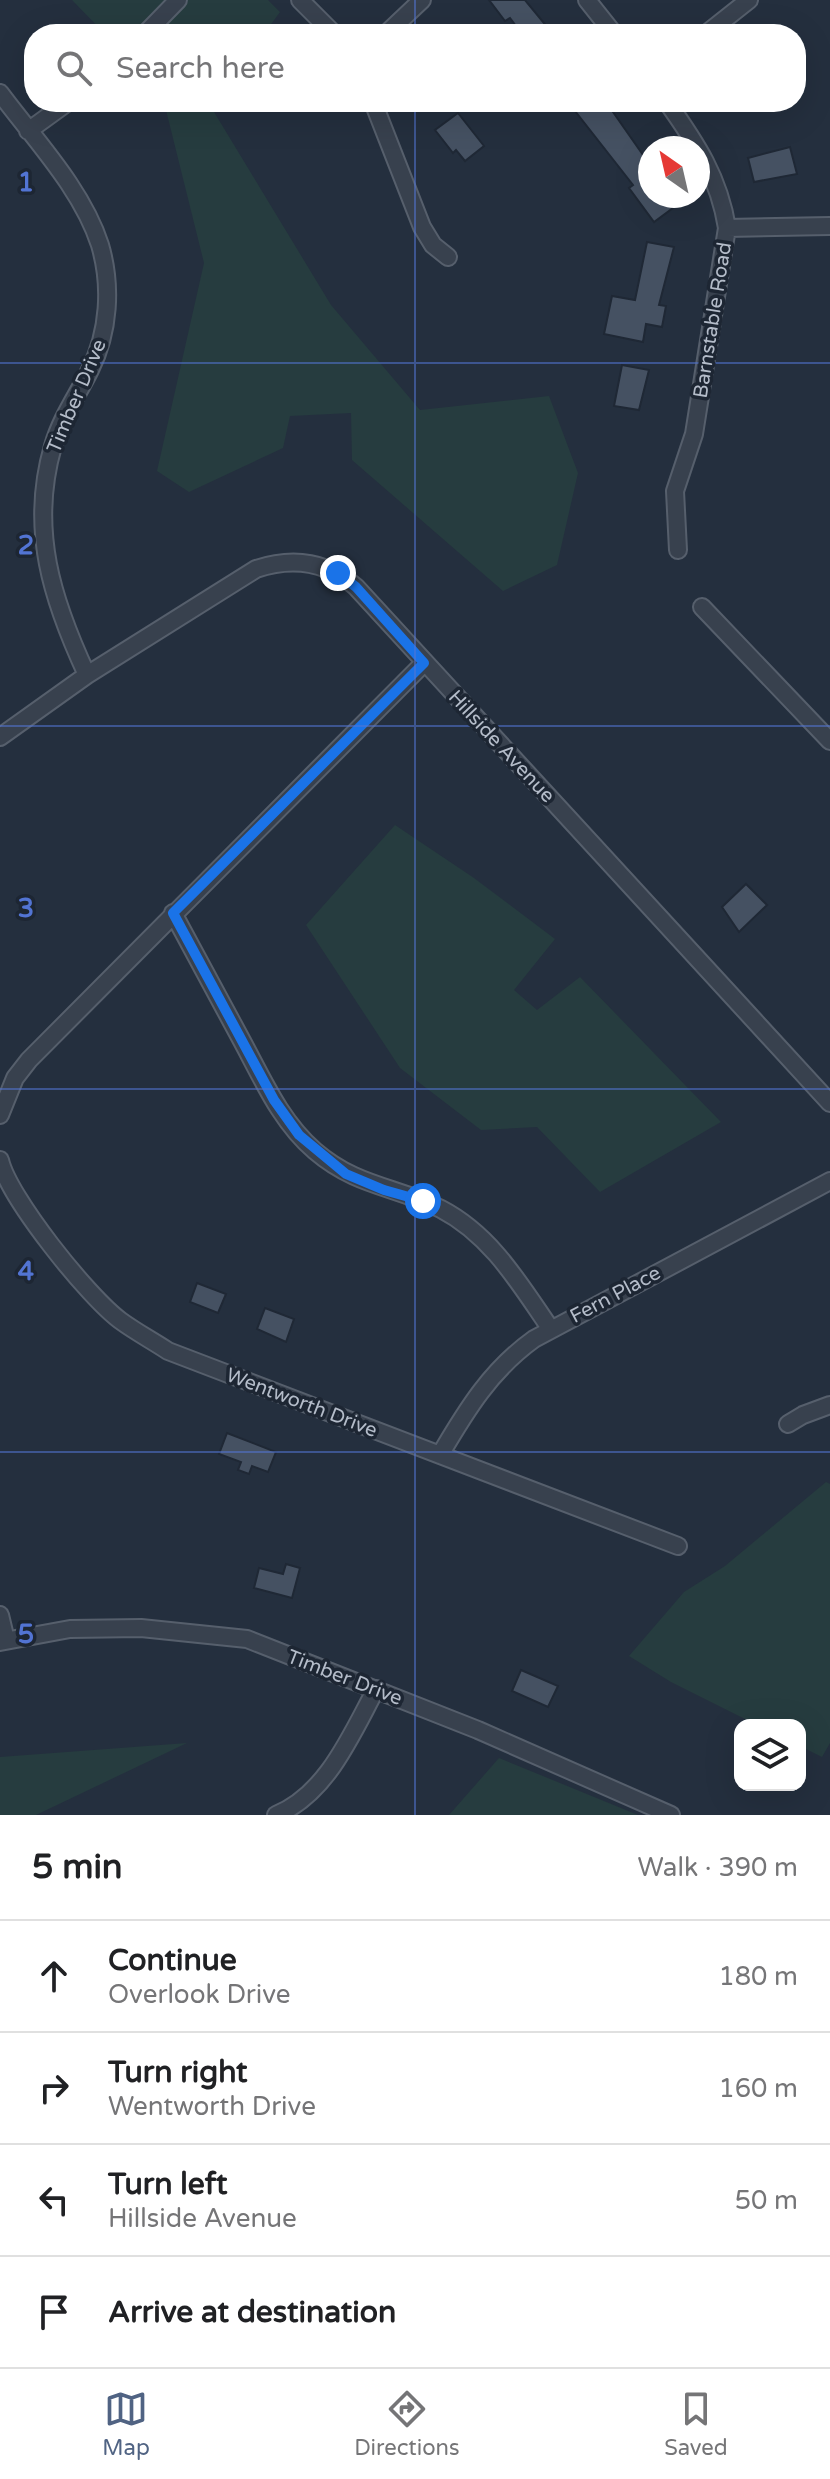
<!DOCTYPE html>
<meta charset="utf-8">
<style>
body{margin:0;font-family:"Varela Round",sans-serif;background:#f2f2f2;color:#202124}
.controls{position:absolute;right:24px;bottom:24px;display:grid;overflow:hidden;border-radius:16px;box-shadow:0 8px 32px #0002}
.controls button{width:72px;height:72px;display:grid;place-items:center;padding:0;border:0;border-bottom:2px solid #e0e0e0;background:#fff;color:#202124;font:40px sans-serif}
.compass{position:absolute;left:638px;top:136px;width:72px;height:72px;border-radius:50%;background:#fff;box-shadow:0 8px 32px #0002;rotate:326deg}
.stop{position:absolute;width:24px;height:24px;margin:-18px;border:6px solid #1a73e8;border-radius:50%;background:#fff}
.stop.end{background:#1a73e8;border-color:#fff;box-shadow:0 2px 8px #0008}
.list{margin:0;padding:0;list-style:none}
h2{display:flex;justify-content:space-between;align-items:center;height:104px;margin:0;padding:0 32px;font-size:34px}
h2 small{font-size:26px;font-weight:400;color:#757577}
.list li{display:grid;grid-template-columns:52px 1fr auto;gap:24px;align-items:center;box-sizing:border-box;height:112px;padding:0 32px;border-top:2px solid #e0e0e0}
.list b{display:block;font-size:30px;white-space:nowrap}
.list p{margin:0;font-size:26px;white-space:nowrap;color:#757577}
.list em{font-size:26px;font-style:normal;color:#757577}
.icon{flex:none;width:44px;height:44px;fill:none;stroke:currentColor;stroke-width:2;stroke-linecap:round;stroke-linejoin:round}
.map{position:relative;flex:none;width:830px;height:1815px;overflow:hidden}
.search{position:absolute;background:#fff;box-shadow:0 8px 32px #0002;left:24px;right:24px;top:24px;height:88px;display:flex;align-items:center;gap:20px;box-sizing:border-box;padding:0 28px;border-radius:32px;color:#757577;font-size:30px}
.sheet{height:552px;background:#fff}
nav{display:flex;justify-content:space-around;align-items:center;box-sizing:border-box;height:112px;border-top:2px solid #e0e0e0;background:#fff;font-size:22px;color:#757577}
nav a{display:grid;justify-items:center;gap:4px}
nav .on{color:#506383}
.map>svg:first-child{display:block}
</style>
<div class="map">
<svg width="830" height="1815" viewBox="0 0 830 1815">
<rect width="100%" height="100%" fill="#242f3e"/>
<path fill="#263c3f" d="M72,0H268L280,12L264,34H105Z
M164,102H215L211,107L331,305L420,410L549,396L578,473L557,565L503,591L352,460L351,413L290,416L283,448L189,492L157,471L204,263Z
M395,825L474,878L555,939L514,990L537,1010L580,977L721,1122L600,1192L537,1127L481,1130L400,1068L306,925Z
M826,1482L830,1484V1743L822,1757L800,1746V1725H757L671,1682L629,1656L684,1592L725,1566Z
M187,1743L36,1815H0V1757Z
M499,1758L638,1815H449Z"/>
<path fill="#455162" stroke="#1f2835" stroke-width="2" d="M489,0H525L553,34H522L510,18L505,21Z
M568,102H606L650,165V196H670L677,205L654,222L629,188L633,185Z
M458,113L484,146L465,161L456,150L453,153L435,130Z
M790,147L797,174L754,182L748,158Z
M647,242L674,247L659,305L666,306L662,327L646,324L643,342L604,334L612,296L635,300Z
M622,365L649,370L639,410L614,406Z
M746,884L767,905L739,932L722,907Z
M197,1283L226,1294L218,1313L190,1302Z
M265,1308L294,1319L286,1342L257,1329Z
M227,1433L276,1452L268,1472L252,1466L249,1474L238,1470L241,1462L219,1454Z
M286,1564L300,1568L292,1598L254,1588L259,1568L283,1574Z
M521,1670L558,1686L548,1707L512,1691Z"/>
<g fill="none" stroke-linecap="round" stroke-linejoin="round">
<g stroke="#565f6c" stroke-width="20">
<path id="minor" d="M300,0L334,34
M587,0L614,34
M145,34L178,0
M386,34L422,0
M706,34L749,0
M0,93C35,140 82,189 100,245C112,286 109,332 90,370C77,396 61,418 53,446C29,529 52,600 87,675
M373,102L422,227L433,245L448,257
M667,102C696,143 719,177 727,228L694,434L675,491L678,550
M28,131L68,102
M727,228L830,226
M702,607L830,741
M0,737L87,675L256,569C292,557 326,561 356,587L830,1103
M173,913C196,955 219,998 242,1041C263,1080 281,1122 315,1151C357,1187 395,1186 441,1209C491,1235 519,1283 550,1328
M0,1115L15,1078L29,1060L424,663
M0,1160C8,1197 89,1298 121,1321C136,1332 153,1341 168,1351L678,1546
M788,1424L803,1415L830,1405
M440,1455C467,1409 491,1370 534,1339L830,1181
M0,1615L6,1640
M0,1642L70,1629L141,1628L247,1639L478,1730L671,1815
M276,1815C327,1794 351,1735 376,1689"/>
</g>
<use href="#minor" stroke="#38414e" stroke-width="16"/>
</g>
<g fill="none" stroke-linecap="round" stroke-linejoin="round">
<path stroke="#1a73e8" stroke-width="10" d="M338,573L356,587L424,663L173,913L274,1100L299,1135L346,1174L384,1190L423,1201"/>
</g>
<path fill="none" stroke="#5274d3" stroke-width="2" stroke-opacity="0.55" d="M415,0V34M415,102V1815M0,363H830M0,726H830M0,1089H830M0,1452H830"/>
<g text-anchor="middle" stroke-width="7" stroke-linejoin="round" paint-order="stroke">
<g font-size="20" fill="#b4bcc9" stroke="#1d2633">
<text transform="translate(712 320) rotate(-81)" y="7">Barnstable Road</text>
<text transform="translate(76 396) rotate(-67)" y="7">Timber Drive</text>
<text transform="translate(502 746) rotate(47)" y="7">Hillside Avenue</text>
<text transform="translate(615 1294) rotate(-28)" y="7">Fern Place</text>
<text transform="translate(302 1402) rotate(21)" y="7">Wentworth Drive</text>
<text transform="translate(345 1677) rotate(21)" y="7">Timber Drive</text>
</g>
</g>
<g font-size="26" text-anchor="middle" font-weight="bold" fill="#5274d3" stroke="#1d2633" stroke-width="7" stroke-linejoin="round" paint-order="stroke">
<text x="26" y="191">1</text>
<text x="26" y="554">2</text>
<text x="26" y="917">3</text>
<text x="26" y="1280">4</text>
<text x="26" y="1643">5</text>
</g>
</svg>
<div class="controls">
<button><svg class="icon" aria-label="layers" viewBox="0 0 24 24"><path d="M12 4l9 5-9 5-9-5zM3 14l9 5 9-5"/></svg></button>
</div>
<svg class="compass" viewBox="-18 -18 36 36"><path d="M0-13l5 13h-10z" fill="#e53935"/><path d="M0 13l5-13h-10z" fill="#757577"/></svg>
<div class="stop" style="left:423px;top:1201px"></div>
<div class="stop end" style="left:338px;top:573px"></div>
<div class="search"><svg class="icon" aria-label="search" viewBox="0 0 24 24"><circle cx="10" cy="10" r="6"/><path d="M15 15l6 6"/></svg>Search here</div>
</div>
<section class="sheet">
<h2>5 min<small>Walk · 390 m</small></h2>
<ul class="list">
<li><svg class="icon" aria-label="ahead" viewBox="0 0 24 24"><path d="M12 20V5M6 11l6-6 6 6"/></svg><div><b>Continue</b><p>Overlook Drive</p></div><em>180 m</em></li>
<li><svg class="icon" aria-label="right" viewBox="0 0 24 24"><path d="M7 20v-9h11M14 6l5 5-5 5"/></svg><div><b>Turn right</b><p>Wentworth Drive</p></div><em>160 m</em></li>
<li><svg class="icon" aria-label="left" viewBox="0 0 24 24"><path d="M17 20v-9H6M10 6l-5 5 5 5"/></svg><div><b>Turn left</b><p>Hillside Avenue</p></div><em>50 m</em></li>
<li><svg class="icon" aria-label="arrive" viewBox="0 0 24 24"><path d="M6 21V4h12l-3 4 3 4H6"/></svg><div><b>Arrive at destination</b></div></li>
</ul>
</section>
<nav>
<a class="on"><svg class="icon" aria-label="map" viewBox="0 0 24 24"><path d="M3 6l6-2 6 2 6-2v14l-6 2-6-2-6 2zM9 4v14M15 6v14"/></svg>Map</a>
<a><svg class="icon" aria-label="directions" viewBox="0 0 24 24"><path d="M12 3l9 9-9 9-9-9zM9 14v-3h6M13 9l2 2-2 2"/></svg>Directions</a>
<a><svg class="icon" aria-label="saved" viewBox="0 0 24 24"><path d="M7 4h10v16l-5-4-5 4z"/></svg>Saved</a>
</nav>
